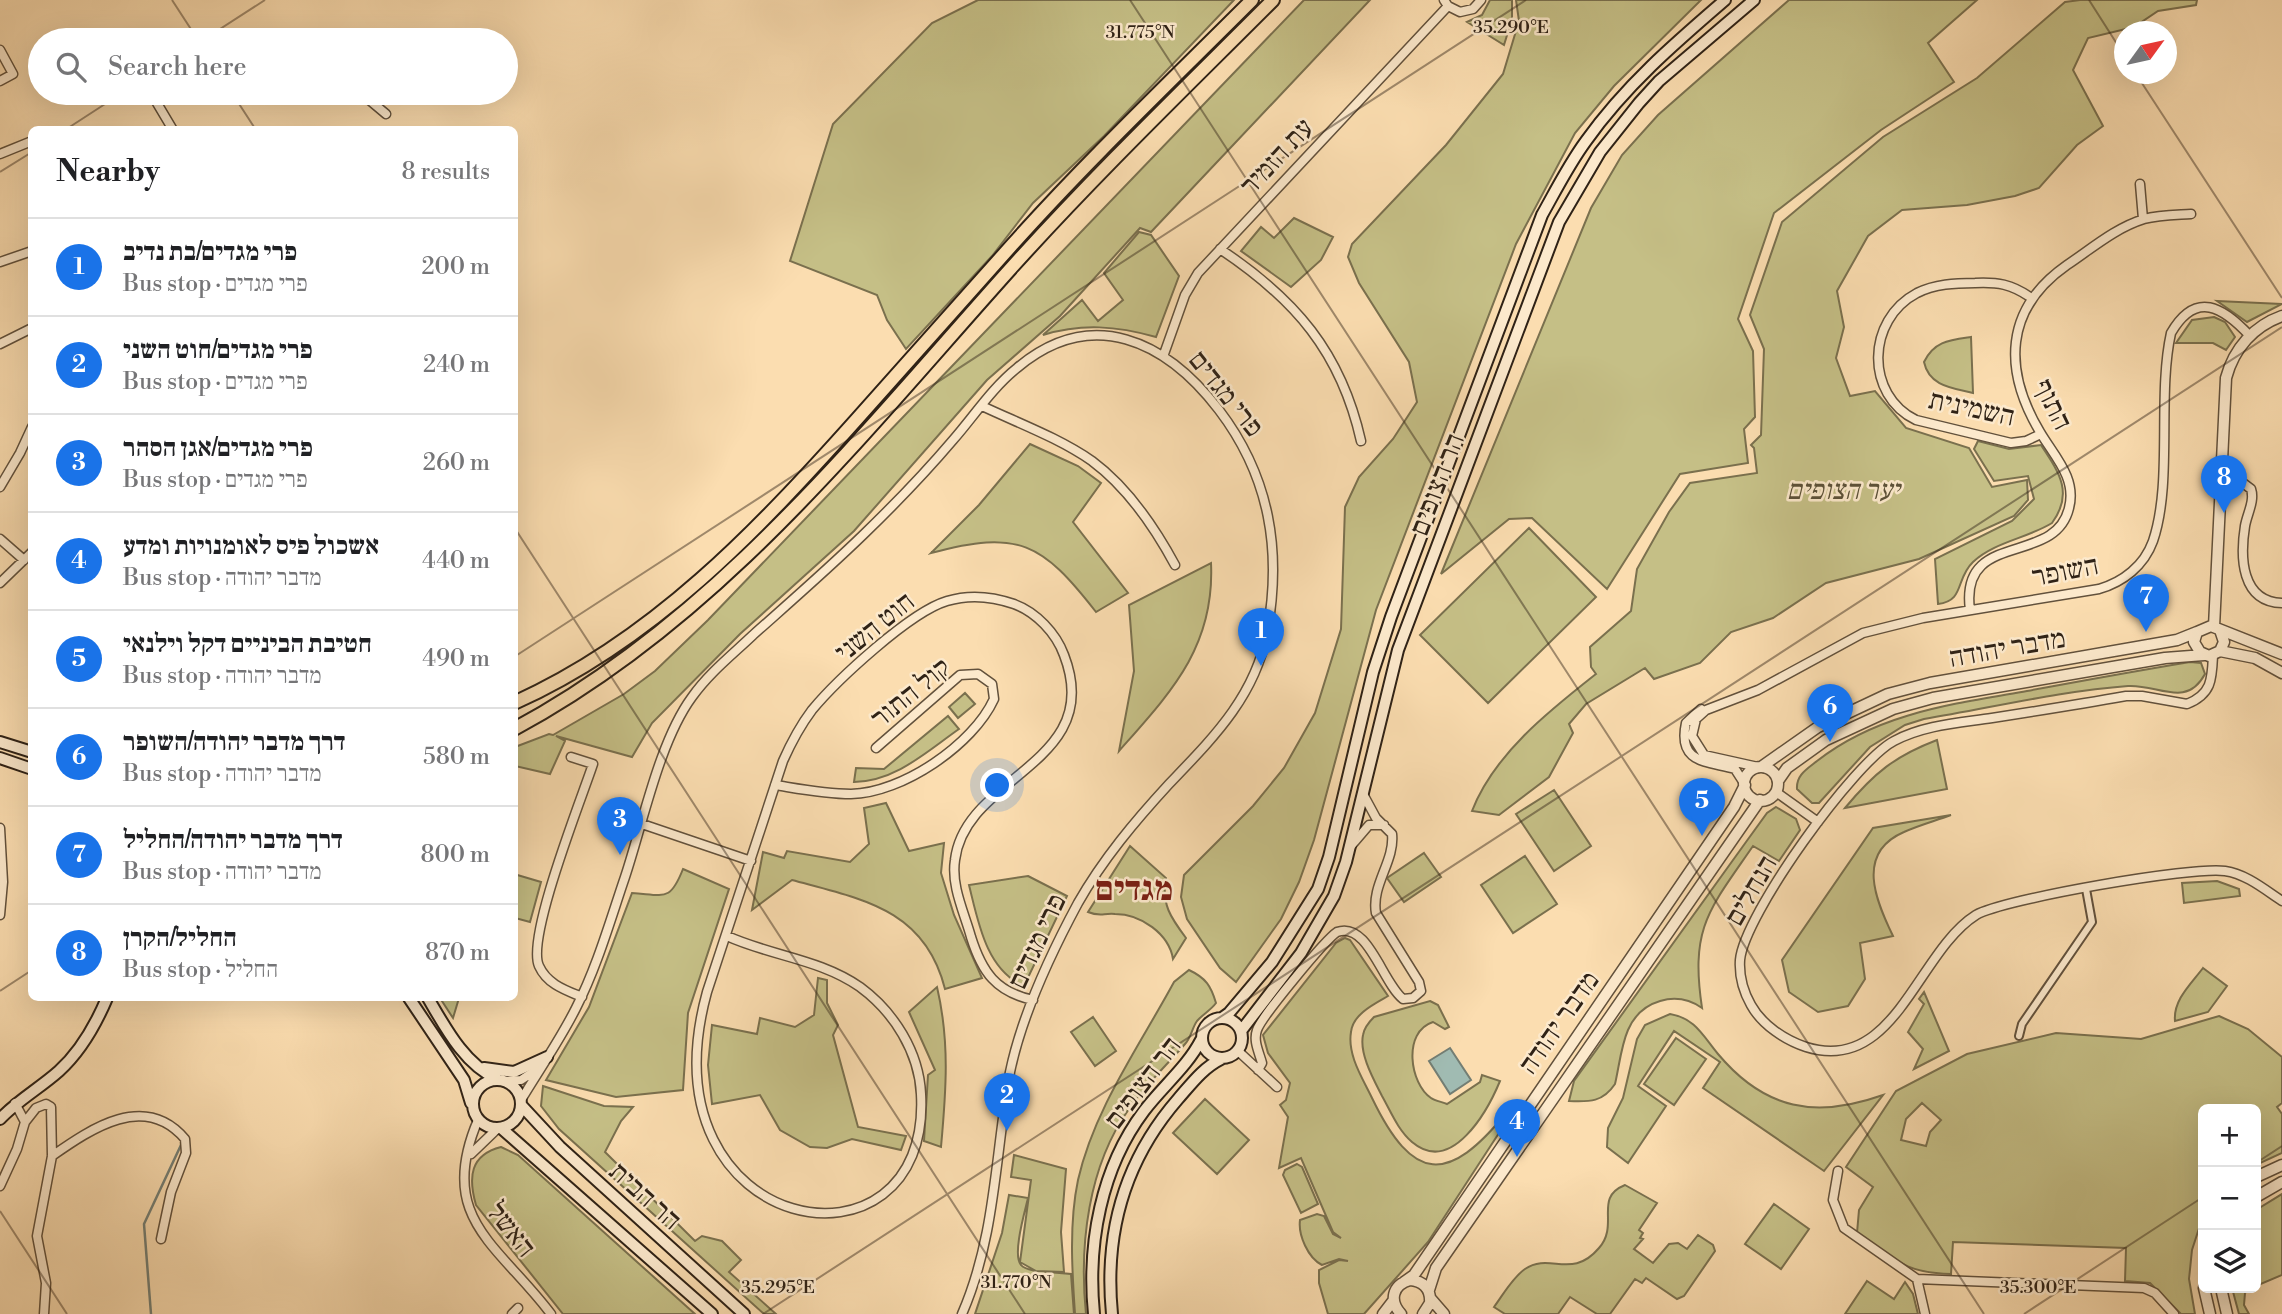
<!DOCTYPE html>
<meta charset="utf-8">
<style>
body{margin:0;font-family:"Libre Bodoni","Frank Ruhl Libre",serif;background:#f6f6f6;color:#202124}
.controls{position:absolute;right:21px;bottom:21px;display:grid;overflow:hidden;border-radius:10px;box-shadow:0 7px 28px #0002}
.controls button{width:63px;height:63px;display:grid;place-items:center;padding:0;border:0;border-bottom:2px solid #e0e0e0;background:#fff;color:#202124;font:35px sans-serif}
.compass{position:absolute;left:2114px;top:21px;width:63px;height:63px;border-radius:50%;background:#fff;box-shadow:0 7px 28px #0002;rotate:57deg}
.you{position:absolute;left:998px;top:786px;width:24px;height:24px;margin:-18px;border:5px solid #fff;border-radius:50%;background:#1a73e8;box-shadow:0 0 0 10px #1a73e833}
.badge{display:grid;place-items:center;width:46px;height:46px;border-radius:50%;background:#1a73e8;color:#fff;font-size:23px;font-weight:700}
.pin{position:absolute;translate:-50% -58px;filter:drop-shadow(0 2px 4px #0008)}
.pin::after{content:'';position:absolute;top:37px;width:24px;height:21px;background:inherit;clip-path:polygon(0 0,100% 0,50% 100%)}
.list{margin:0;padding:0;list-style:none}
h2{display:flex;justify-content:space-between;align-items:center;height:91px;margin:0;padding:0 28px;font-size:30px}
h2 small{font-size:23px;font-weight:400;color:#757577}
.list li{display:grid;grid-template-columns:46px 1fr auto;gap:21px;align-items:center;box-sizing:border-box;height:98px;padding:0 28px;border-top:2px solid #e0e0e0}
.list b{display:block;font-size:26px;white-space:nowrap}
.list p{margin:0;font-size:23px;white-space:nowrap;color:#757577}
.list em{font-size:23px;font-style:normal;color:#757577}
.icon{flex:none;width:38px;height:38px;fill:none;stroke:currentColor;stroke-width:2;stroke-linecap:round;stroke-linejoin:round}
.map{position:relative;flex:none;width:2282px;height:1314px;overflow:hidden}
.search{position:absolute;background:#fff;box-shadow:0 7px 28px #0002;left:28px;top:28px;width:490px;height:77px;display:flex;align-items:center;gap:18px;box-sizing:border-box;padding:0 24px;border-radius:38px;color:#757577;font-size:26px}
.panel{position:absolute;background:#fff;box-shadow:0 7px 28px #0002;left:28px;top:126px;width:490px;height:875px;border-radius:10px}
.map>svg:first-child{display:block}
</style>
<div class="map">
<svg width="2282" height="1314" viewBox="0 0 2282 1314">
<rect width="100%" height="100%" fill="#fbddb0"/>
<filter id="stains"><feTurbulence type="fractalNoise" baseFrequency=".00286" numOctaves="4"/><feColorMatrix values="0 0 0 0 .2 0 0 0 0 .09 0 0 0 0 .02 0 0 0 .5 -.17"/></filter>
<radialGradient id="worn" r=".72"><stop offset=".6" stop-color="#630" stop-opacity="0"/><stop offset="1" stop-color="#630" stop-opacity=".3"/></radialGradient>
<path fill="#c5bf86" stroke="#7a704e" stroke-width="2" fill-rule="evenodd" d="M978,0H1234L1104,136L1033,203L992,256L906,349L887,320L877,295L790,261L833,124L932,23Z
M1304,0H1370L1151,232L1140,228L1060,316L987,380L854,531L740,634L652,723L632,757L556,736L565,741L550,774L515,766V747L549,734L553,735L624,694L655,671L708,620Z
M1490,0H1512V19L1504,45L1467,22L1482,15Z
M1516,0H1701L1614,86L1575,133L1516,244L1376,610L1314,840L1299,882L1281,919L1236,982L1220,968L1187,919L1181,897L1184,875L1253,806L1284,768L1315,713L1341,629L1345,507L1359,477L1393,439L1417,402L1409,362L1359,283L1348,257L1352,244L1446,145L1503,74L1519,21Z
M1789,0H1977L1928,43L1954,82L1881,130L1774,213L1738,319L1753,351L1755,417L1744,429L1748,463L1680,474L1607,589L1532,518L1509,519L1441,574L1591,208L1622,155L1658,115Z
M2080,0H2197L2196,5L2158,11L2134,27L2088,38L2073,70L2103,126L2077,145L2039,188L2015,196L1967,205L1902,210L1868,236L1837,291L1844,327L1836,358L1850,396L1875,391L1906,428L1969,448L1992,487L2027,480L2028,500L2014,516L1919,559L1826,583L1773,618L1731,632L1700,663L1654,679L1645,668L1586,704L1569,724L1573,733L1549,777L1499,815L1472,811C1494,754 1549,711 1596,674L1591,667L1590,647L1631,611L1637,569L1669,512L1690,483L1757,473L1754,448L1751,445L1761,435L1764,349L1750,315L1782,222L1883,137L1977,78L2065,2Z
M1294,218L1333,237L1321,260L1291,287L1241,251L1261,227L1274,238Z
M1139,232L1151,235L1179,276L1156,337C1117,326 1082,323 1043,335L1082,300L1098,321L1123,300L1104,273Z
M2217,301L2282,304L2247,322Z
M2214,317L2225,322L2235,337L2226,350L2213,343H2176L2192,320Z
M1971,337L1973,393C1952,388 1929,386 1924,362C1934,341 1950,340 1971,337Z
M1978,441L2009,449L2041,445C2059,472 2074,493 2052,523C2028,538 1994,542 1973,562C1955,579 1965,601 1938,604L1935,559L2012,521L2034,499L2028,476L1994,481L1974,449Z
M1030,444L1078,466L1101,483L1073,522L1128,593L1096,612C1042,543 1019,529 931,553L979,505Z
M1529,528L1596,597L1488,703L1420,635Z
M1211,563C1215,647 1171,692 1119,751L1134,671L1129,605Z
M2190,662L2201,663L2205,674C2186,709 2158,684 2128,686C2060,691 1991,708 1924,719L1905,725L1870,747L1819,803H1812L1797,789C1796,775 1807,769 1817,761C1878,713 1953,704 2027,691C2081,681 2136,671 2190,662Z
M965,693L975,704L958,718L949,707Z
M948,716L959,729C926,752 896,781 854,782L856,768L884,769Z
M1937,740L1947,789L1845,808C1874,773 1895,756 1937,740Z
M1554,790L1591,846L1554,871L1516,814Z
M886,803L909,851L944,843L941,873L954,915L982,978L945,989C925,909 862,899 792,880L752,910L763,852L784,858L787,851L850,862L869,844L864,808Z
M1776,807L1796,819L1800,830L1779,861L1753,846C1709,910 1690,927 1702,1008C1676,990 1641,1000 1628,1030C1621,1046 1619,1067 1615,1084C1603,1102 1590,1102 1569,1101L1574,1081L1746,842L1767,813Z
M1951,815C1935,821 1919,825 1904,832C1855,853 1876,901 1893,936L1860,943L1865,979L1848,1006L1818,1012L1789,992L1782,960L1873,828Z
M1130,846L1166,878C1161,904 1171,918 1186,938L1173,959C1169,934 1141,914 1115,914C1103,913 1100,917 1088,912Z
M1424,853L1441,877L1404,902L1387,878Z
M1525,856L1557,904L1513,933L1481,885Z
M683,869L729,889L688,1013L683,1090L616,1097L546,1080L589,1007L632,893C665,895 670,902 683,869Z
M514,874L541,882L530,922L515,918Z
M1028,876L1067,896L1024,986C986,970 978,921 969,885Z
M2217,881L2239,889L2240,896L2184,903L2182,883Z
M1345,938L1350,940L1388,996C1374,1004 1353,1014 1351,1032C1347,1055 1363,1079 1372,1098C1413,1183 1448,1185 1507,1112L1514,1110L1428,1242L1364,1314H1328L1319,1283V1270L1339,1260L1348,1261L1339,1259L1322,1265C1308,1258 1298,1235 1300,1220L1317,1214L1324,1216L1333,1234L1341,1238L1333,1232L1301,1158L1279,1168L1288,1117L1280,1105L1286,1100L1290,1083L1268,1053L1263,1035L1336,943Z
M2203,968L2227,986L2208,1012L2175,1021C2173,1000 2191,984 2203,968Z
M1189,970C1206,978 1211,986 1216,1003C1211,1010 1203,1014 1197,1021C1192,1028 1191,1038 1185,1044C1166,1066 1145,1085 1129,1109C1088,1166 1079,1246 1086,1314H1075C1072,1270 1069,1223 1078,1180C1094,1109 1140,1045 1174,982Z
M818,978L827,980V1003L838,1025L833,1035L858,1127L906,1136L901,1150L852,1139L827,1148L810,1147L780,1130L760,1095L712,1104L708,1065L712,1025L757,1034L760,1018L795,1027L814,1015Z
M937,987C950,1042 946,1092 941,1147L924,1141L928,1075L935,1070L909,1012Z
M1924,992L1949,1051L1914,1069L1923,1049L1908,1032L1924,1004L1919,999Z
M440,998H459L453,1018Z
M1430,1001L1438,1005L1449,1027L1445,1029L1433,1022C1402,1032 1410,1084 1431,1098C1435,1101 1443,1102 1447,1104L1480,1082L1482,1075L1500,1081C1488,1110 1452,1176 1412,1142C1398,1130 1391,1112 1382,1096C1374,1080 1359,1054 1363,1035C1364,1028 1369,1022 1374,1017Z
M1670,1014C1695,1018 1703,1036 1718,1054C1765,1110 1816,1119 1883,1095L1824,1171L1703,1088L1720,1062L1674,1031L1638,1086L1666,1106L1628,1163L1607,1147L1608,1128L1623,1098L1637,1039L1645,1025Z
M2219,1016L2248,1029L2282,1057V1103L2277,1107L2282,1114V1153L2256,1165V1109H2203V1216L2192,1250L2189,1279L2195,1314H2181L2150,1283L2125,1281L2126,1248L1953,1242L1951,1274C1904,1273 1895,1259 1857,1233L1859,1210L1873,1187L1846,1167L1896,1091L1967,1054L2056,1033L2141,1039ZM1922,1103L1941,1120L1930,1132L1926,1146L1901,1140L1906,1119Z
M1093,1017L1116,1051L1095,1066L1071,1032Z
M1676,1038L1706,1059L1674,1105L1644,1084Z
M543,1086L604,1106L633,1107L621,1121L605,1152L695,1241L702,1236L722,1241L741,1260L729,1272L776,1314H764L559,1129L541,1106Z
M1205,1099L1249,1140L1217,1174L1173,1133Z
M501,1147L518,1155L695,1314H563L476,1205C468,1177 470,1155 501,1147Z
M1014,1155L1066,1169L1061,1232L1064,1272L1036,1271L1071,1274L1074,1314H975L1002,1233L1009,1195L1028,1198C1025,1211 1012,1255 1021,1265C1024,1269 1032,1270 1036,1271L1020,1262L1031,1180L1011,1177Z
M1297,1164L1302,1167L1318,1204L1301,1213L1283,1175L1285,1170Z
M1625,1185L1657,1203L1639,1230L1643,1233L1640,1238L1643,1239L1634,1249L1653,1263L1669,1244L1678,1243L1687,1249L1698,1235L1713,1245L1715,1251L1684,1296L1677,1299L1646,1278L1642,1283L1635,1279L1610,1314H1597L1570,1297L1558,1314H1505L1494,1307C1503,1295 1512,1278 1525,1269C1550,1252 1572,1280 1599,1248C1620,1224 1593,1198 1625,1185Z
M2282,1194V1275L2256,1286V1210Z
M1774,1204L1809,1229L1781,1269L1745,1244Z
M1867,1281L1894,1299L1905,1282L1913,1294L1918,1314H1845Z
M2232,1288H2252L2245,1293L2244,1305L2249,1314H2239Z"/>
<path fill="#a0bbb2" stroke="#737e74" stroke-width="2" d="M1450,1048L1471,1080L1450,1094L1429,1061Z"/>
<g fill="none" stroke-linecap="round" stroke-linejoin="round">
<path stroke="#737e74" stroke-width="2.5" d="M151,1314L144,1224L181,1145"/>
<g stroke="#62513c" stroke-width="10">
<path id="pedestrian" d="M2019,1036L2022,1024L2092,922L2086,889"/>
</g>
<g stroke="#62513c" stroke-width="11">
<path id="minor" d="M1444,0L1448,6L1460,12L1473,9L1481,0
M0,50L13,74L0,81
M151,93L173,130
M361,93L386,114
M0,154L32,141
M2140,184L2143,219
M1220,249C1295,299 1341,352 1361,441
M0,262L32,251
M2030,297C2011,284 1998,282 1975,283C1955,283 1935,284 1917,293C1866,320 1865,395 1916,420L2011,443L2026,441L2041,434
M0,344L32,328
M1164,354L1185,295L1198,273L1448,6
M982,406C1018,423 1059,438 1092,461C1127,487 1155,528 1175,565
M2220,481L2243,483L2251,489C2255,501 2247,514 2245,526C2240,557 2241,602 2282,603
M0,487L20,453L32,427
M0,539L24,560
M0,583L32,552
M1970,610C1959,529 2055,567 2069,508C2077,478 2054,456 2040,432C2003,370 2004,309 2067,265C2091,249 2115,228 2144,219C2159,215 2176,215 2191,214
M2213,655C2212,679 2212,694 2187,704L2142,696H2126C2081,704 2037,711 1992,718C1959,723 1924,725 1894,741C1854,762 1744,915 1740,960C1739,976 1743,991 1751,1005C1762,1025 1785,1040 1806,1047C1895,1075 1917,952 1976,915C2003,899 2193,866 2225,871C2246,874 2264,889 2282,901
M1701,709L1686,723C1677,765 1709,761 1735,769L1744,783
M571,757L593,764C581,800 526,938 539,966C547,984 565,990 582,997
M1758,767L1704,755L1692,736L1696,719L1706,710L1758,690L1863,633L1923,618L2099,589C2123,582 2144,566 2153,541C2173,482 2157,396 2171,333C2196,290 2223,307 2250,336
M775,785C800,789 825,794 851,794C902,793 973,745 994,699L992,684L978,674L960,675L876,748
M1776,792L1818,822
M642,824L751,861
M0,828L3,882L0,915
M1351,846L1369,825H1384
M727,936C771,956 820,959 860,987C894,1012 919,1052 921,1094C932,1288 639,1239 707,992L783,761C791,743 800,726 812,710C837,680 910,612 947,601C970,594 991,596 1014,604C1036,612 1056,633 1064,655C1106,764 965,775 955,860C951,886 964,912 971,937C982,972 996,992 1033,1000
M1238,1051L1277,1087
M1258,1070L1262,1063C1259,1052 1253,1041 1257,1030C1262,1016 1325,940 1337,932C1368,921 1382,982 1403,999L1413,998L1421,991L1419,982L1376,913C1371,885 1395,861 1392,834L1376,818L1363,794
M505,1081L521,1080L536,1070
M521,1100C539,1070 560,1040 576,1008C597,967 610,921 625,877C643,823 659,742 692,697C709,673 732,655 753,635C790,602 828,569 864,534C895,504 925,473 953,440C974,416 992,388 1017,368C1092,305 1166,341 1219,410C1270,477 1282,551 1267,633C1255,697 1212,739 1169,784C1135,821 1103,859 1078,903C1050,955 1022,1014 1010,1072C995,1154 996,1236 962,1314
M478,1120C436,1218 498,1244 551,1314
M25,1122L36,1108L46,1104L51,1107L52,1156L37,1236L46,1283L44,1314
M471,1154L497,1129
M52,1156C92,1128 145,1092 185,1139L186,1153L171,1192L161,1239
M1838,1171L1833,1200L1844,1228L1917,1279L2144,1288L2155,1293L2174,1314
M0,1186L17,1149L25,1122L15,1103
M1917,1279L1925,1314
M512,1314L518,1308"/>
</g>
<g stroke="#62513c" stroke-width="13">
<path id="tertiary" d="M2214,627L2226,378C2234,348 2254,326 2282,316
M2220,630L2224,642L2220,651L2209,656L2200,652L2194,642L2197,632L2211,626L2282,654
M2220,651L2255,658L2282,673
M1761,767L1818,727L1888,694L1930,683L2177,640L2197,632
M1744 784a17 17 0 1 1 34 0a17 17 0 1 1-34 0Z
M1778,781L1787,768L1826,740L1893,709L1933,698L2165,658L2204,655
M2256,1177L2282,1165
M2256,1197L2282,1182
M1404,1282L1414,1275L1734,807L1745,785
M2204,1288L2210,1314
M2221,1288L2227,1314
M1429,1290L1436,1268L1760,800
M1431,1299L1444,1314
M1383,1314L1393,1301
M1401,1314C1389,1301 1392,1285 1410,1280C1424,1281 1431,1289 1430,1303L1423,1314"/>
</g>
<g stroke="#2f2216" stroke-width="14">
<path id="secondary" d="M0,742L32,752
M0,758L32,769
M409,998L464,1080L471,1103
M428,998C445,1027 464,1064 497,1079
M1202 1038a20 20 0 1 1 40 0a20 20 0 1 1-40 0Z
M1222,1018L1229,1013L1272,962L1318,889L1329,857L1373,672L1391,617L1542,215C1556,190 1569,164 1586,141C1625,86 1675,43 1725,0
M1241,1031L1301,953L1334,896L1346,862L1398,650L1559,222L1600,152L1639,103L1659,81L1754,0
M484,1068L514,1072L547,1057
M473 1104a24 24 0 1 1 48 0a24 24 0 1 1-48 0Z
M521,1105L560,1147L744,1314
M0,1119C18,1100 40,1088 59,1071C81,1051 96,1024 107,998
M501,1128L712,1314
M1094,1314C1087,1244 1101,1168 1144,1111C1162,1087 1187,1067 1201,1040
M1112,1314C1104,1233 1125,1160 1178,1099C1192,1083 1203,1068 1221,1059"/>
</g>
<g stroke="#2f2216" stroke-width="16">
<path id="primary" d="M514,703C654,640 757,531 857,419C909,361 960,303 1012,245C1088,160 1171,81 1252,0
M514,729C719,619 861,435 1013,266C1096,174 1185,88 1273,0"/>
</g>
<use href="#pedestrian" stroke="#fce9cc" stroke-width="6"/>
<use href="#minor" stroke="#fce9cc" stroke-width="8"/>
<use href="#tertiary" stroke="#fce9cc" stroke-width="10"/>
<use href="#secondary" stroke="#fce9cc" stroke-width="10"/>
<use href="#primary" stroke="#fbddb0" stroke-width="12"/>
</g>
<path fill="none" stroke="#2f2216" stroke-width="2" stroke-opacity="0.45" d="M172,0L198,40M1130,0L1984,1314M2089,0L2124,55M203,40L265,0M2136,74L2282,298M232,93L256,130M65,130L122,93M0,172L32,152M514,527L1025,1314M514,657L1526,0M0,991L32,970M2256,1163L2282,1146M0,1211L67,1314M763,1314L2282,327M2024,1314L2203,1197"/>
<g text-anchor="middle" stroke-width="5" stroke-linejoin="round" paint-order="stroke">
<g font-size="28" fill="#2f2216" stroke="#fce9cc">
<text transform="translate(1276 156) rotate(-47)" y="10">עת הזמיר</text>
<text transform="translate(1227 393) rotate(51)" y="10">פרי מגדים</text>
<text transform="translate(2054 404) rotate(64)" y="10">התוף</text>
<text transform="translate(1972 407) rotate(12)" y="10">השמינית</text>
<text transform="translate(1436 484) rotate(-69)" y="10">הר הצופים</text>
<text transform="translate(2065 570) rotate(-11)" y="10">השופר</text>
<text transform="translate(874 626) rotate(-39)" y="10">חוט השני</text>
<text transform="translate(2007 647) rotate(-10)" y="10">מדבר יהודה</text>
<text transform="translate(910 692) rotate(-39)" y="10">קול התור</text>
<text transform="translate(1750 890) rotate(-60)" y="10">הנחלים</text>
<text transform="translate(1036 941) rotate(-65)" y="10">פרי מגדים</text>
<text transform="translate(1558 1022) rotate(-55)" y="10">מדבר יהודה</text>
<text transform="translate(1142 1082) rotate(-53)" y="10">הר הצופים</text>
<text transform="translate(646 1195) rotate(42)" y="10">הר הבית</text>
<text transform="translate(512 1229) rotate(52)" y="10">האשל</text>
</g>
<g font-size="28" font-style="italic" fill="#5c5138" stroke="#fce9cc">
<text x="1843" y="499">יער הצופים</text>
</g>
<g font-size="35" font-weight="bold" fill="#7a1f14" stroke="#fce9cc">
<text x="1134" y="900">מגדים</text>
</g>
</g>
<g font-size="18" text-anchor="middle" fill="#2f2216" stroke="#fce9cc" stroke-width="5" stroke-linejoin="round" paint-order="stroke">
<text x="1511" y="33">35.290°E</text>
<text x="1140" y="38">31.775°N</text>
<text x="1016" y="1288">31.770°N</text>
<text x="778" y="1293">35.295°E</text>
<text x="2038" y="1293">35.300°E</text>
</g>
<rect width="100%" height="100%" filter="url(#stains)"/>
<rect width="100%" height="100%" fill="url(#worn)"/>
</svg>
<div class="controls">
<button>+</button>
<button>−</button>
<button><svg class="icon" aria-label="layers" viewBox="0 0 24 24"><path d="M12 4l9 5-9 5-9-5zM3 14l9 5 9-5"/></svg></button>
</div>
<svg class="compass" viewBox="-18 -18 36 36"><path d="M0-13l5 13h-10z" fill="#e53935"/><path d="M0 13l5-13h-10z" fill="#757577"/></svg>
<div class="you"></div>
<div class="pin badge" style="left:1261px;top:666px">1</div>
<div class="pin badge" style="left:1007px;top:1131px">2</div>
<div class="pin badge" style="left:620px;top:855px">3</div>
<div class="pin badge" style="left:1517px;top:1157px">4</div>
<div class="pin badge" style="left:1702px;top:836px">5</div>
<div class="pin badge" style="left:1830px;top:742px">6</div>
<div class="pin badge" style="left:2146px;top:632px">7</div>
<div class="pin badge" style="left:2224px;top:513px">8</div>
<div class="search"><svg class="icon" aria-label="search" viewBox="0 0 24 24"><circle cx="10" cy="10" r="6"/><path d="M15 15l6 6"/></svg>Search here</div>
<section class="panel">
<h2>Nearby<small>8 results</small></h2>
<ul class="list">
<li><span class="badge">1</span><div><b>פרי מגדים/בת נדיב</b><p>Bus stop · פרי מגדים</p></div><em>200 m</em></li>
<li><span class="badge">2</span><div><b>פרי מגדים/חוט השני</b><p>Bus stop · פרי מגדים</p></div><em>240 m</em></li>
<li><span class="badge">3</span><div><b>פרי מגדים/אגן הסהר</b><p>Bus stop · פרי מגדים</p></div><em>260 m</em></li>
<li><span class="badge">4</span><div><b>אשכול פיס לאומנויות ומדע</b><p>Bus stop · מדבר יהודה</p></div><em>440 m</em></li>
<li><span class="badge">5</span><div><b>חטיבת הביניים דקל וילנאי</b><p>Bus stop · מדבר יהודה</p></div><em>490 m</em></li>
<li><span class="badge">6</span><div><b>דרך מדבר יהודה/השופר</b><p>Bus stop · מדבר יהודה</p></div><em>580 m</em></li>
<li><span class="badge">7</span><div><b>דרך מדבר יהודה/החליל</b><p>Bus stop · מדבר יהודה</p></div><em>800 m</em></li>
<li><span class="badge">8</span><div><b>החליל/הקרן</b><p>Bus stop · החליל</p></div><em>870 m</em></li>
</ul>
</section>
</div>
